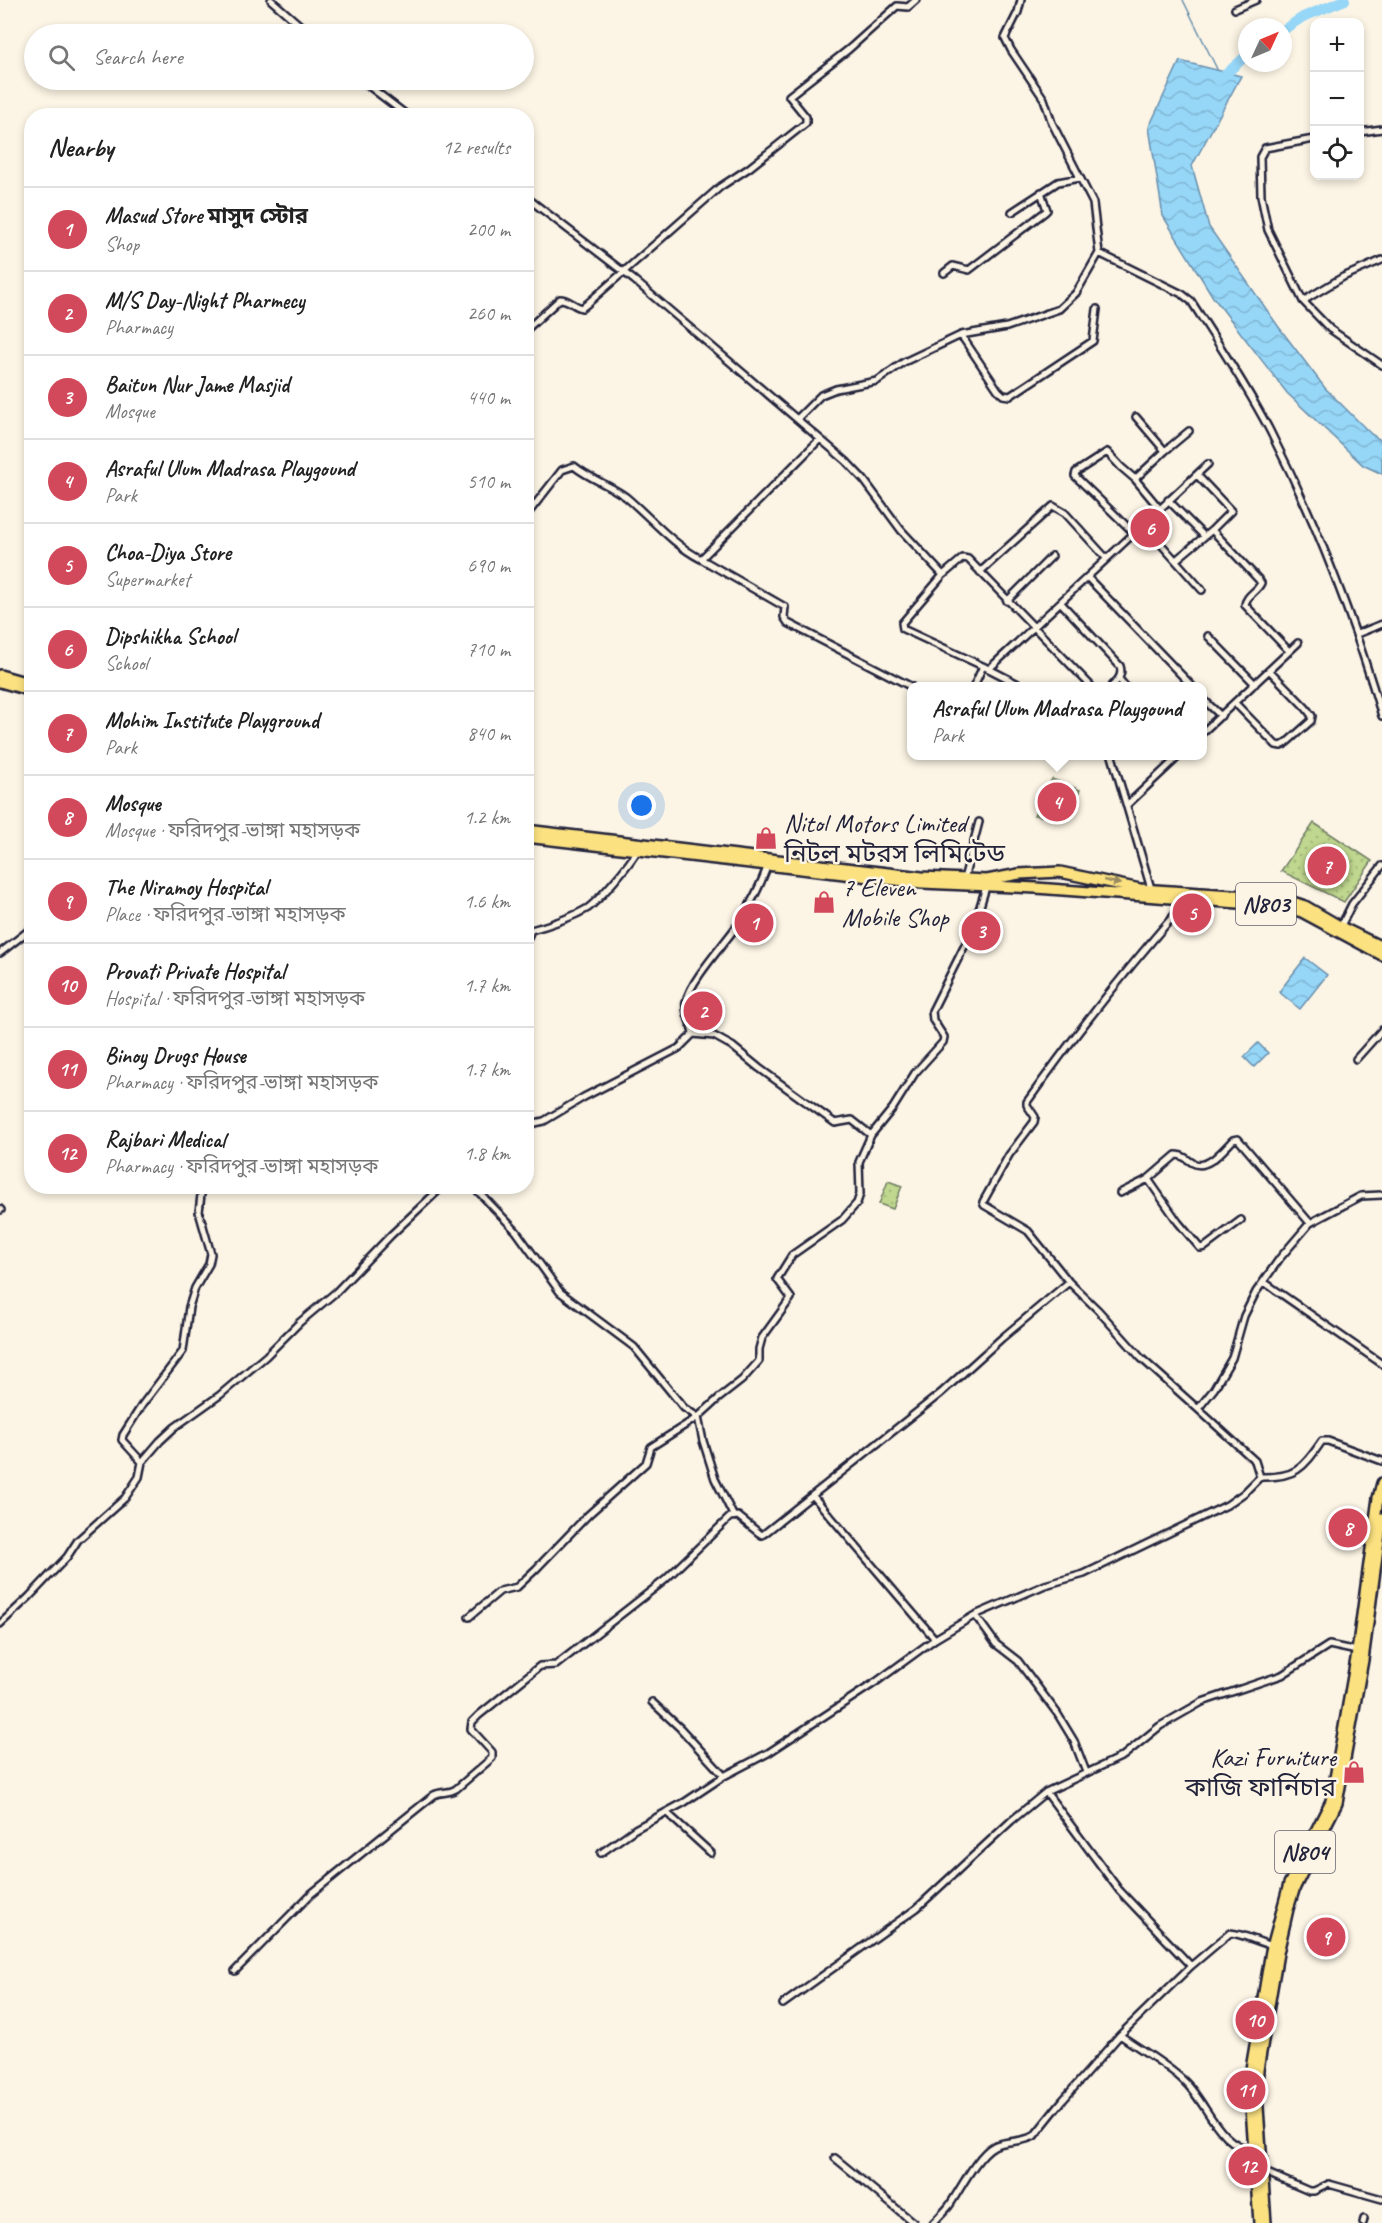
<!DOCTYPE html>
<meta charset="utf-8">
<style>
body{margin:0;font-family:Caveat,"Noto Sans Bengali",sans-serif;background:#f6f6f6;color:#222}
.controls{position:absolute;right:18px;top:18px;display:grid;overflow:hidden;border-radius:12px;box-shadow:0 3px 9px #0003}
.controls button{width:54px;height:54px;display:grid;place-items:center;padding:0;border:0;border-bottom:2px solid #e0e0e0;background:#fff;color:#222;font:30px sans-serif}
.compass{position:absolute;left:1238px;top:18px;width:54px;height:54px;border-radius:50%;background:#fff;box-shadow:0 3px 9px #0003;rotate:46deg}
.you{position:absolute;left:642px;top:806px;width:21px;height:21px;margin:-15px;border:4px solid #fff;border-radius:50%;background:#1a73e8;box-shadow:0 0 0 9px #1a73e833}
.badge{display:grid;place-items:center;width:39px;height:39px;border-radius:50%;background:#d1495b;color:#fff;font-size:20px;font-weight:700}
.pin{position:absolute;translate:-50% -50%;border:3px solid #fff;box-shadow:0 2px 6px #0006}
.popup{position:absolute;left:907px;top:682px;width:300px;height:78px;box-sizing:border-box;display:grid;place-content:center;border-radius:12px;background:#fff;filter:drop-shadow(0 2px 4px #0005);font-size:20px;white-space:nowrap;color:#767676}
.popup b{font-size:22px;color:#222}
.popup::after{content:'';position:absolute;left:50%;top:100%;margin-left:-12px;border:12px solid transparent;border-top-color:#fff}
.list{margin:0;padding:0;list-style:none}
h2{display:flex;justify-content:space-between;align-items:center;height:78px;margin:0;padding:0 24px;font-size:26px}
h2 small{font-size:20px;font-weight:400;color:#767676}
.list li{display:grid;grid-template-columns:39px 1fr auto;gap:18px;align-items:center;box-sizing:border-box;height:84px;padding:0 24px;border-top:2px solid #e0e0e0}
.list b{display:block;font-size:22px;white-space:nowrap}
.list p{margin:0;font-size:20px;white-space:nowrap;color:#767676}
.list em{font-size:20px;font-style:normal;color:#767676}
.icon{flex:none;width:33px;height:33px;fill:none;stroke:currentColor;stroke-width:2;stroke-linecap:round;stroke-linejoin:round}
.map{position:relative;flex:none;width:1382px;height:2223px;overflow:hidden}
.search{position:absolute;background:#fff;box-shadow:0 3px 9px #0003;left:24px;top:24px;width:510px;height:66px;display:flex;align-items:center;gap:15px;box-sizing:border-box;padding:0 21px;border-radius:33px;color:#767676;font-size:22px}
.panel{position:absolute;background:#fff;box-shadow:0 3px 9px #0003;left:24px;top:108px;width:510px;height:1086px;border-radius:24px}
.map>svg:first-child{display:block}
</style>
<div class="map">
<svg width="1382" height="2223" viewBox="0 0 1382 2223">
<defs>
<pattern id="green-dots" width="8" height="8" patternUnits="userSpaceOnUse" patternTransform="scale(1.5)"><rect width="8" height="8" fill="#bfd78e"/><path d="M2 2h.1M6 6h.1" fill="none" stroke="#a4b87b" stroke-width="1.8" stroke-linecap="round"/></pattern>
<pattern id="water-waves" width="16" height="10" patternUnits="userSpaceOnUse" patternTransform="scale(1.5)"><rect width="16" height="10" fill="#96d6f7"/><path d="M0 5q4-4 8 0t8 0" fill="none" stroke="#81b7d5"/></pattern>
</defs>
<rect width="100%" height="100%" fill="#fcf5e5"/>
<filter id="ink" filterUnits="userSpaceOnUse"><feTurbulence type="fractalNoise" baseFrequency=".0167" numOctaves="2"/><feDisplacementMap in="SourceGraphic" scale="12" xChannelSelector="R" yChannelSelector="G"/><feConvolveMatrix kernelMatrix="1 2 1 2 8 2 1 2 1" color-interpolation-filters="sRGB"/></filter>
<g filter="url(#ink)">
<path fill="url(#green-dots)" stroke="#707c64" stroke-width="1.5" d="M1052,779L1080,790L1065,821L1034,815Z
M1314,823L1372,861L1344,902L1281,871Z
M888,1181L902,1186L893,1209L879,1204Z"/>
<path fill="url(#water-waves)" stroke="#688eac" stroke-width="1.5" d="M1180,61L1241,76L1192,166L1209,227L1278,326L1325,388L1371,434L1382,441V474L1363,465L1287,393L1213,297L1163,216L1149,127Z
M1305,958L1327,975L1300,1009L1279,992Z
M1258,1043L1268,1053L1254,1067L1244,1057Z"/>
<g fill="none" stroke-linecap="round" stroke-linejoin="round">
<path stroke="#688eac" stroke-width="1.5" d="M1183,0L1217,69"/>
<path stroke="#96d6f7" stroke-width="10" d="M1283,30L1303,17L1345,0
M1218,81L1247,55"/>
<g stroke="#22223b" stroke-width="10">
<path id="street" d="M271,0L310,34
M1021,0L1018,12L1005,38L1011,50L1044,99L1052,123L1093,203L1099,253L1182,294L1191,301C1218,343 1246,385 1269,429C1316,521 1353,617 1382,716
M1235,9L1256,0
M361,80L408,116
M1360,132L1382,129
M1314,139L1265,148L1260,157L1261,196L1268,230L1303,301L1330,329L1382,365
M526,197L634,280L846,461L864,480L901,530L943,575L902,623L903,629L989,669L1022,686
M1012,212L1058,182L1080,178
M944,273L953,266L969,270L1045,212L1047,210L1041,192
M1303,301L1343,277L1382,260
M526,330L560,299C569,299 573,306 582,308L587,304L720,187L749,168L806,123V117L789,96L849,49L897,6L908,7L916,0
M961,335L998,390L1003,395L1010,396L1093,341L1097,309
M31,342H32
M1136,417L1165,451
M797,419L821,395L836,389L877,381L904,362L961,335L1007,327L1059,309L1076,293L1099,253
M1197,475L1231,511L1212,530
M1168,500L1204,536
M1159,508L1135,479L1165,451L1189,431
M526,516L562,470L574,466C590,479 610,485 626,497C651,518 672,544 701,559L820,439
M1143,524L1202,590
M1133,532L1075,476L1076,472L1107,452L1121,467L1135,479
M701,559L785,607L784,617L788,623L912,687
M1176,560L1212,530L1258,579L1261,583C1257,592 1246,595 1245,605L1289,651
M980,572L1053,506L1065,513L1106,558
M943,575L963,558L968,559L1091,686
M1087,577L1192,686
M1007,601L1052,556
M1061,603L1120,666C1123,675 1118,680 1112,686
M1357,634L1382,624
M1208,636L1255,684
M989,669L1208,464
M1119,679L1125,686
M974,686L983,666
M1202,698L1221,716
M1235,703L1276,745L1281,746L1285,744L1311,721L1312,716L1306,708L1269,670
M1202,733L1298,643
M1112,756L1152,892
M1127,805L1179,756
M964,879L979,822
M1185,899L1182,906C1127,969 1075,1034 1027,1102V1105L1035,1117L1034,1122L1009,1155L983,1202L984,1205L1028,1231L1069,1282L1098,1310L1141,1358L1198,1409L1214,1389L1232,1358L1244,1316L1256,1292L1280,1258L1310,1223L1361,1196L1382,1195
M1340,928L1352,904L1382,866
M526,942L531,930C547,926 573,917 588,908C600,899 630,864 637,851
M0,953L32,928
M693,1034L714,1036L732,1046L759,1068L835,1123L852,1120L871,1135
M1356,1059L1382,1030
M526,1125L544,1121L584,1097L679,1048L693,1034C692,1023 684,1013 686,1002C690,980 728,940 741,920C752,902 761,884 768,865
M1148,1179L1178,1222L1200,1248L1205,1247L1241,1220
M1120,1193L1148,1179L1176,1155C1184,1155 1186,1159 1193,1163C1207,1171 1224,1149 1233,1140L1238,1139L1310,1223
M0,1209L1,1210
M1264,1282L1382,1364
M1198,1409L1255,1461L1260,1477
M142,1462L122,1440L123,1435L142,1405L183,1351L189,1307L195,1288L209,1264L211,1254L199,1212L202,1186
M813,1496L935,1639
M733,1515L715,1479L703,1441L698,1417L719,1398L742,1380L759,1361V1349L762,1338L791,1298L777,1279L792,1255L842,1220L857,1203L860,1194L859,1162L871,1135L893,1108L915,1073L943,1042L944,1037L933,1020L932,1011L973,929L986,887
M975,1615L996,1644L1018,1661L1057,1713L1074,1741L1086,1772
M469,1617L500,1591L517,1587L536,1569L588,1515L646,1463L651,1447L698,1417L684,1408L634,1347L560,1292L516,1231L473,1186
M0,1624L29,1597L67,1557L78,1540L125,1498L139,1477L142,1462L160,1441L175,1427L220,1395L266,1356L300,1322L336,1292L391,1235L443,1186
M652,1702L680,1728L724,1776
M666,1812L711,1853
M601,1853L635,1829L685,1802L724,1776L768,1753L876,1682L935,1639L975,1615L1045,1585L1084,1574L1227,1505L1244,1493L1260,1477C1295,1478 1303,1469 1322,1441H1328L1382,1461
M1274,1946C1259,1943 1245,1934 1230,1933L1191,1966L1119,1890L1046,1792L1123,1756L1160,1726L1202,1702L1282,1675L1329,1645L1357,1651
M235,1971L311,1894L434,1795C441,1791 448,1794 456,1789L492,1758V1752L471,1729L472,1722L479,1715L540,1666L556,1665L665,1580L730,1517L738,1516L759,1533L762,1535L765,1533L941,1393L1002,1338L1069,1282
M783,2004L917,1908L1011,1821L1046,1792
M1120,2035L1191,1966
M835,2158L914,2223
M1260,2170L1309,2191H1314L1329,2184L1382,2199
M933,2223C939,2217 944,2212 949,2206C960,2190 977,2155 994,2146C1006,2140 1021,2143 1034,2136L1063,2100L1120,2035C1141,2050 1165,2063 1184,2081C1207,2102 1218,2147 1254,2150
M1363,2223L1364,2219"/>
</g>
<g stroke="#22223b" stroke-width="14">
<path id="highway" d="M0,675L32,684
M0,682L32,691
M526,830L922,877L987,880L1019,874L1060,872L1140,889L1280,898L1305,906L1341,927L1382,947
M526,837L922,883L1036,888L1279,906L1302,912L1382,955
M1259,2223L1250,2093L1251,2069L1271,1951L1289,1884L1331,1801L1356,1659L1378,1498L1382,1483
M1266,2223L1257,2093L1258,2070L1278,1953L1288,1909L1295,1887L1337,1803L1363,1660L1382,1518"/>
</g>
<use href="#street" stroke="#fcf5e5" stroke-width="5"/>
<use href="#highway" stroke="#fbe180" stroke-width="9"/>
</g>
<defs><path id="oneway-solid" d="M-6-.8H1V-3.2L6.5 0L1 3.2V.8H-6Z" transform="scale(1.5)"/></defs>
<use fill="#998b61" href="#oneway-solid" transform="translate(1112 882) rotate(13)"/>
</g>
<defs>
<g id="shop-bare" transform="scale(1.8)"><path d="M-5-2.5h2.3a2.7 3.5 0 0 1 5.4 0H5L5.5 6h-11ZM-1.5-2.5h3a1.5 2.3 0 0 0-3 0Z" fill="#d1495b" stroke="#fcf5e5" stroke-width="2.5" paint-order="stroke"/></g>
</defs>
<g fill-rule="evenodd">
<use href="#shop-bare" x="766" y="838"/>
<use href="#shop-bare" x="824" y="902"/>
<use href="#shop-bare" x="1354" y="1772"/>
</g>
<g text-anchor="middle" stroke-width="5" stroke-linejoin="round" paint-order="stroke">
<g fill="#fcf5e5" stroke="#63616e" stroke-width="1.5">
<rect x="1236" y="883" width="60" height="42" rx="4.5"/>
<rect x="1275" y="1831" width="60" height="42" rx="4.5"/>
</g>
<g font-size="24" font-weight="bold" fill="#22223b">
<text x="1266" y="912">N803</text>
<text x="1305" y="1860">N804</text>
</g>
<g font-size="26" fill="#22223b" stroke="#fcf5e5" text-anchor="start">
<text x="784" y="832">Nitol Motors Limited<tspan x="784" dy="30">নিটল মটরস লিমিটেড</tspan></text>
<text x="842" y="896">7 Eleven<tspan x="842" dy="30">Mobile Shop</tspan></text>
<text x="1336" y="1766" text-anchor="end">Kazi Furniture<tspan x="1336" dy="30">কাজি ফার্নিচার</tspan></text>
</g>
</g>
</svg>
<div class="controls">
<button>+</button>
<button>−</button>
<button><svg class="icon" aria-label="locate" viewBox="0 0 24 24"><circle cx="12" cy="12" r="6"/><path d="M12 2v4M12 18v4M2 12h4M18 12h4"/></svg></button>
</div>
<svg class="compass" viewBox="-18 -18 36 36"><path d="M0-13l5 13h-10z" fill="#e53935"/><path d="M0 13l5-13h-10z" fill="#767676"/></svg>
<div class="you"></div>
<div class="pin badge" style="left:754px;top:923px">1</div>
<div class="pin badge" style="left:703px;top:1011px">2</div>
<div class="pin badge" style="left:981px;top:931px">3</div>
<div class="pin badge" style="left:1057px;top:802px">4</div>
<div class="popup"><b>Asraful Ulum Madrasa Playgound</b>Park</div>
<div class="pin badge" style="left:1192px;top:913px">5</div>
<div class="pin badge" style="left:1150px;top:528px">6</div>
<div class="pin badge" style="left:1327px;top:866px">7</div>
<div class="pin badge" style="left:1348px;top:1528px">8</div>
<div class="pin badge" style="left:1326px;top:1937px">9</div>
<div class="pin badge" style="left:1255px;top:2020px">10</div>
<div class="pin badge" style="left:1246px;top:2090px">11</div>
<div class="pin badge" style="left:1248px;top:2166px">12</div>
<div class="search"><svg class="icon" aria-label="search" viewBox="0 0 24 24"><circle cx="10" cy="10" r="6"/><path d="M15 15l6 6"/></svg>Search here</div>
<section class="panel">
<h2>Nearby<small>12 results</small></h2>
<ul class="list">
<li><span class="badge">1</span><div><b>Masud Store মাসুদ স্টোর</b><p>Shop</p></div><em>200 m</em></li>
<li><span class="badge">2</span><div><b>M/S Day-Night Pharmecy</b><p>Pharmacy</p></div><em>260 m</em></li>
<li><span class="badge">3</span><div><b>Baitun Nur Jame Masjid</b><p>Mosque</p></div><em>440 m</em></li>
<li><span class="badge">4</span><div><b>Asraful Ulum Madrasa Playgound</b><p>Park</p></div><em>510 m</em></li>
<li><span class="badge">5</span><div><b>Choa-Diya Store</b><p>Supermarket</p></div><em>690 m</em></li>
<li><span class="badge">6</span><div><b>Dipshikha School</b><p>School</p></div><em>710 m</em></li>
<li><span class="badge">7</span><div><b>Mohim Institute Playground</b><p>Park</p></div><em>840 m</em></li>
<li><span class="badge">8</span><div><b>Mosque</b><p>Mosque · ফরিদপুর-ভাঙ্গা মহাসড়ক</p></div><em>1.2 km</em></li>
<li><span class="badge">9</span><div><b>The Niramoy Hospital</b><p>Place · ফরিদপুর-ভাঙ্গা মহাসড়ক</p></div><em>1.6 km</em></li>
<li><span class="badge">10</span><div><b>Provati Private Hospital</b><p>Hospital · ফরিদপুর-ভাঙ্গা মহাসড়ক</p></div><em>1.7 km</em></li>
<li><span class="badge">11</span><div><b>Binoy Drugs House</b><p>Pharmacy · ফরিদপুর-ভাঙ্গা মহাসড়ক</p></div><em>1.7 km</em></li>
<li><span class="badge">12</span><div><b>Rajbari Medical</b><p>Pharmacy · ফরিদপুর-ভাঙ্গা মহাসড়ক</p></div><em>1.8 km</em></li>
</ul>
</section>
</div>
